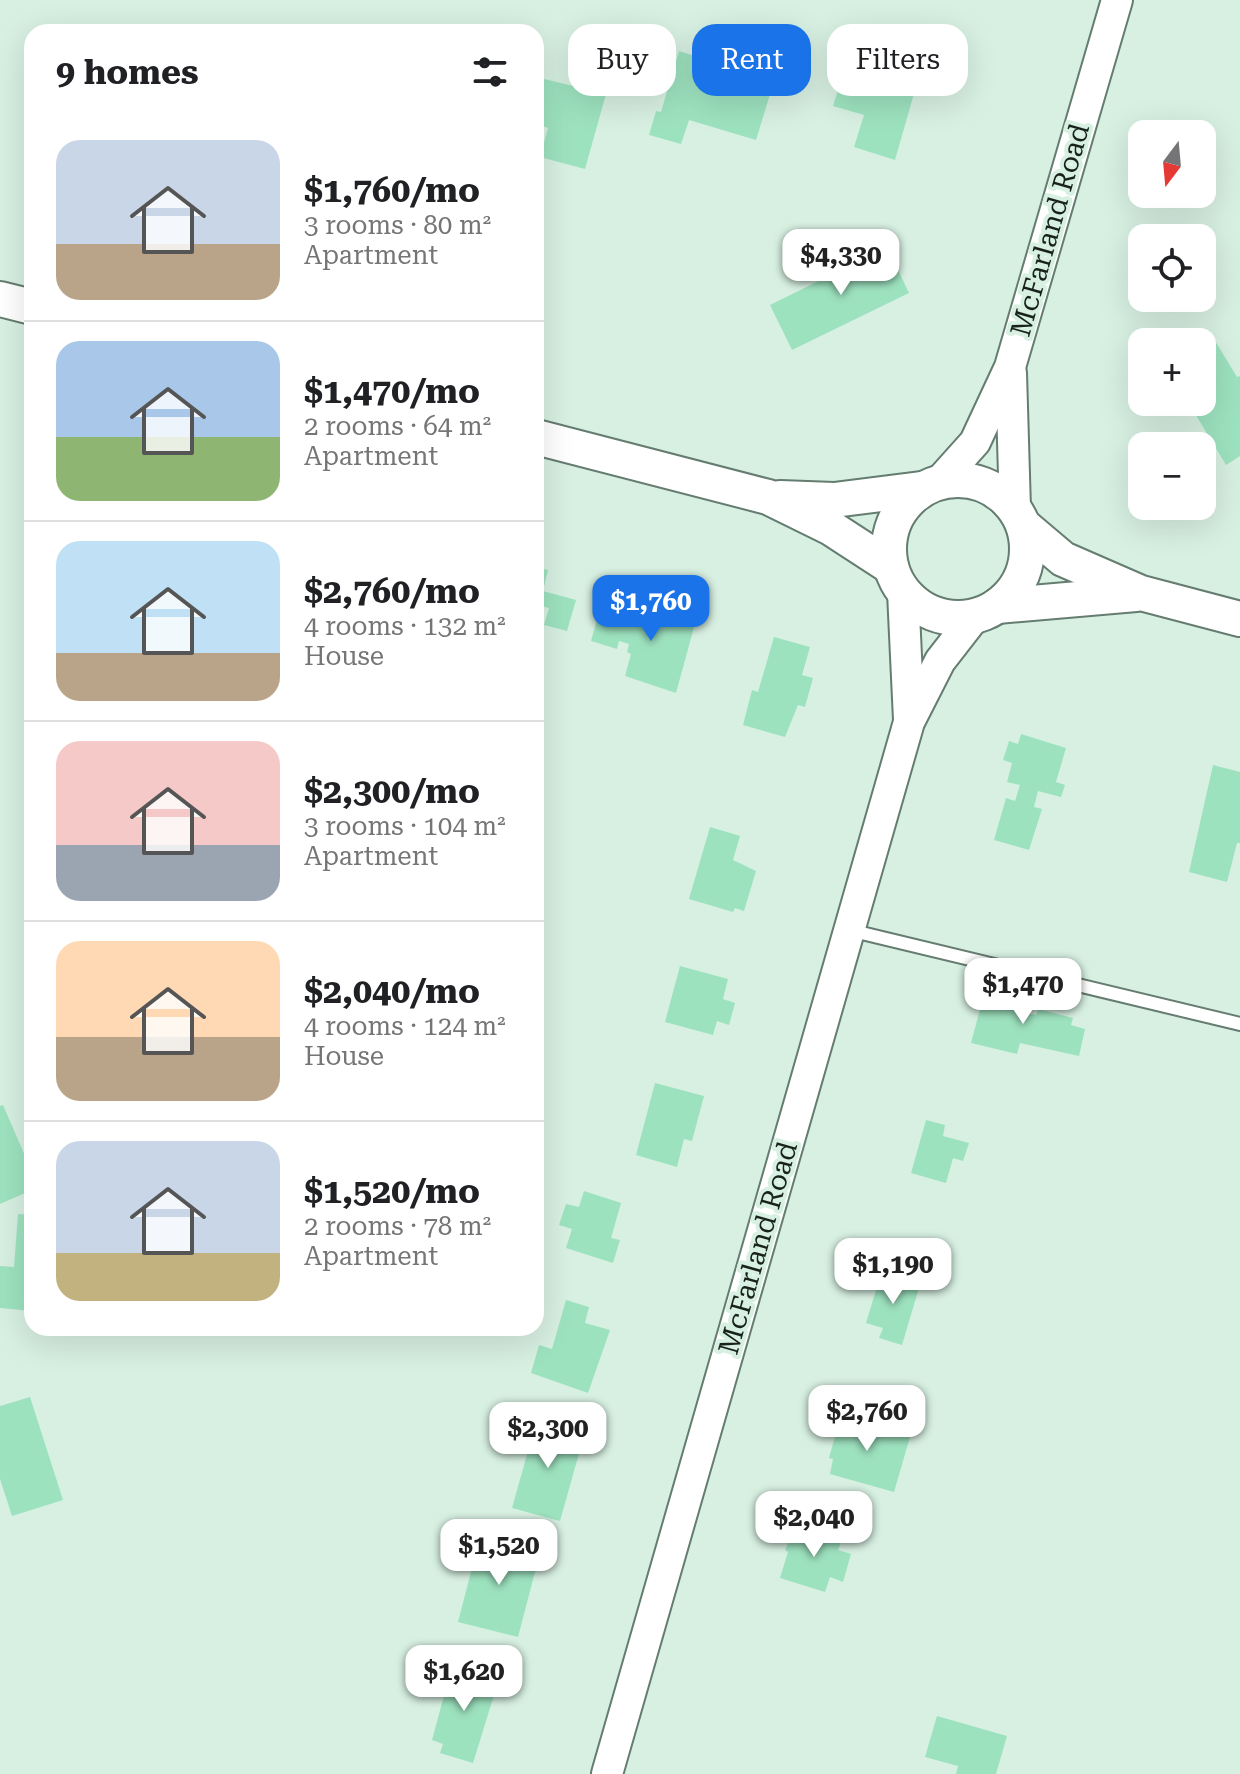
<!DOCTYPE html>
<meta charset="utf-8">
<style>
body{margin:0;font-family:"Roboto Serif",serif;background:#f2f2f2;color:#202124;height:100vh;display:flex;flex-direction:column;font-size:30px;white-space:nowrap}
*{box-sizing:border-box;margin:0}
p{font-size:26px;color:#757577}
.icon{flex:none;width:44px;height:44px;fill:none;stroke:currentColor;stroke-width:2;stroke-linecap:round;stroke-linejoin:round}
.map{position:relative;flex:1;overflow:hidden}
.sheet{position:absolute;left:24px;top:24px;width:520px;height:1312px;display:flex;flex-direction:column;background:#fff;border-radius:24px;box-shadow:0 8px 32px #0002}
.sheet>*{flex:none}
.hud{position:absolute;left:568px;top:24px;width:552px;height:72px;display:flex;gap:16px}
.needle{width:52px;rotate:196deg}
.controls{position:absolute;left:1128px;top:120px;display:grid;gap:16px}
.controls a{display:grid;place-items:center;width:88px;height:88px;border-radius:16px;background:#fff;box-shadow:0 8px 32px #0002;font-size:40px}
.price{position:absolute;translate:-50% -68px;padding:0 18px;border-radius:16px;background:#fff;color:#222;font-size:26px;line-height:52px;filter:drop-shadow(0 2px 4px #0008)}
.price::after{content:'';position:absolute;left:50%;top:48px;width:24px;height:18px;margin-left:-12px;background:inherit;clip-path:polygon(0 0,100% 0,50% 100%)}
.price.current{background:#1a73e8;color:#fff}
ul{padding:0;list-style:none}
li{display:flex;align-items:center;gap:24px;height:200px;padding:0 32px}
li+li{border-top:2px solid #e0e0e0}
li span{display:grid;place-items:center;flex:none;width:224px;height:160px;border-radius:24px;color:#555}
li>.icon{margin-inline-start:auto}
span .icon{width:96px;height:96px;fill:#fffc;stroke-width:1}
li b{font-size:34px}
h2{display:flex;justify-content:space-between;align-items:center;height:96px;padding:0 32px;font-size:34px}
.tag{padding:0 28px;border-radius:24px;background:#fff;box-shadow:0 8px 32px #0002;font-size:28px;line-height:72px}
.tag.current{background:#1a73e8;color:#fff}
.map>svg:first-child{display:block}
.building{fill:#9de2bf}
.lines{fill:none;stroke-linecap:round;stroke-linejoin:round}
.service-casing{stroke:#657c70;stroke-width:16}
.tertiary-casing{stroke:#657c70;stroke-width:34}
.secondary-casing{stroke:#657c70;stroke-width:38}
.service{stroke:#fff;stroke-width:12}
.tertiary{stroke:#fff;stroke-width:30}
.secondary{stroke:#fff;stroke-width:34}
.labels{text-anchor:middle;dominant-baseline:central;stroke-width:8;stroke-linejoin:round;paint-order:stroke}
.street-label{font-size:28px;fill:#18211c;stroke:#d7f0e2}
</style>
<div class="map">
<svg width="1240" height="1774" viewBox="0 0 1240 1774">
<rect width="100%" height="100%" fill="#d7f0e2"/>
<!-- building -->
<g class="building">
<polygon points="700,40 718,45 714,60 775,78 756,140 689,120 681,144 649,135 656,111 661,112 679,51 695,56"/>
<polygon points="878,65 919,76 895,160 854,147 864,115 833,106 843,73 873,81"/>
<polygon points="536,77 606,94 585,169 540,157 548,128 536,124"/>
<polygon points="884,241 909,293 792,350 770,305 851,265 848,259"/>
<polygon points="1214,339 1237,377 1240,376 1240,456 1226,465 1188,402 1202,402 1202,346"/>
<polygon points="536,567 548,570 543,591 576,600 567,631 544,625 549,608 536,605"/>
<polygon points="669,600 699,609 676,693 625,676 631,654 627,652 629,644 619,641 617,649 591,641 600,609 626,616 623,623 634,626 638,613 663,620"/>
<polygon points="774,637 810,647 802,675 813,678 805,707 798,705 785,737 743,725 752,690 758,692"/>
<polygon points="1021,734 1066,748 1056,782 1065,785 1061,797 1038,791 1034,807 1042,809 1029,850 994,840 1006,798 1015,801 1020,785 1007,782 1012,763 1003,760 1009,741 1018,744"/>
<polygon points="1213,765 1240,772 1240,843 1237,843 1227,882 1189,872"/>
<polygon points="710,827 740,836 733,860 756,871 744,911 735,908 733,912 689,899"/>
<polygon points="680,966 728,979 723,999 735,1003 729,1025 717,1021 713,1035 665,1022"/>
<polygon points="986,987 1031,999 1028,1013 1036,1015 1038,1009 1073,1018 1071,1025 1085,1029 1079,1056 1020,1043 1017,1054 971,1043"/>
<polygon points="655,1083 704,1096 692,1141 684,1139 677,1167 636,1155"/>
<polygon points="3,1105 29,1165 32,1163 32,1190 0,1204 0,1106"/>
<polygon points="926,1120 945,1125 943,1136 969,1143 963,1161 953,1158 946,1183 911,1173"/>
<polygon points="584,1191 621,1203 611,1238 620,1240 613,1263 566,1248 572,1229 559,1225 566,1204 579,1207"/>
<polygon points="18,1214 32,1215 32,1311 0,1308 0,1266 14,1267"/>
<polygon points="882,1270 921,1281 902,1345 879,1338 883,1328 866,1323"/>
<polygon points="566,1300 589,1307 585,1323 610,1330 588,1393 531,1373 539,1345 552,1349"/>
<polygon points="30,1397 63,1500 12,1516 0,1479 0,1406"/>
<polygon points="842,1411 874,1420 873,1426 910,1437 894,1492 830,1474 833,1459 829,1458"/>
<polygon points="537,1419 585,1432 560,1521 512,1508"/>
<polygon points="797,1523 818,1529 816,1534 841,1542 838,1550 851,1554 843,1582 830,1577 825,1592 780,1578 788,1552 785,1550"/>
<polygon points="480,1537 540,1553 518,1637 458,1622"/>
<polygon points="452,1666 499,1679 473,1763 440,1753 443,1744 432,1740"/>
<polygon points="937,1716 1007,1736 996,1774 956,1774 958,1766 925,1757"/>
</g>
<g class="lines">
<defs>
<polyline id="service" points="849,930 1240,1024"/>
<g id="tertiary">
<polyline points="1011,373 1015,509"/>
<polyline points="940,481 975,442 1010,367 1117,0"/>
<polyline points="903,592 909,720"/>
<polyline points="607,1774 909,722 940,661 975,616"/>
</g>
<g id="secondary">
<polyline points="0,299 32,307"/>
<polyline points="536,437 768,497 831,528 891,567"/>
<circle cx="958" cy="549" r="69"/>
<polyline points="780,498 834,500 921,489"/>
<polyline points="1024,526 1063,559 1141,593 1240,619"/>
<polyline points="997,606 1136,594"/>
</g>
</defs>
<!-- service casing -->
<use href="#service" class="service-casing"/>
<!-- tertiary casing -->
<use href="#tertiary" class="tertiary-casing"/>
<!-- secondary casing -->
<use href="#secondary" class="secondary-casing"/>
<!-- service -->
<use href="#service" class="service"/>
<!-- tertiary -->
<use href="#tertiary" class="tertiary"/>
<!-- secondary -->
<use href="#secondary" class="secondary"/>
</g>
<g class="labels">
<!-- street labels -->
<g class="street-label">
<text transform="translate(1050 230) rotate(-74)">McFarland Road</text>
<text transform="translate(758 1248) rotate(-74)">McFarland Road</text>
</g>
</g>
</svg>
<div class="controls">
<a><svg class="needle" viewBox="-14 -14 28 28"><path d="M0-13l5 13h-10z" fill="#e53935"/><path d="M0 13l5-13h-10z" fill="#757577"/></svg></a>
<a><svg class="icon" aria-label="locate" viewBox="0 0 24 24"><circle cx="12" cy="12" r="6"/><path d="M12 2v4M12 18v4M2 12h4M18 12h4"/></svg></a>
<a>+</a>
<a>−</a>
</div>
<b class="price" style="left:841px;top:297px">$4,330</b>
<b class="price current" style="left:651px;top:643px">$1,760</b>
<b class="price" style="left:1023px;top:1026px">$1,470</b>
<b class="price" style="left:893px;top:1306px">$1,190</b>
<b class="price" style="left:867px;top:1453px">$2,760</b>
<b class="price" style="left:548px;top:1470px">$2,300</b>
<b class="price" style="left:814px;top:1559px">$2,040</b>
<b class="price" style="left:499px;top:1587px">$1,520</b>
<b class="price" style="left:464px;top:1713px">$1,620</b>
<div class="hud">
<a class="tag">Buy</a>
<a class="tag current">Rent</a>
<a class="tag">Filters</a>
</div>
<section class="sheet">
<h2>9 homes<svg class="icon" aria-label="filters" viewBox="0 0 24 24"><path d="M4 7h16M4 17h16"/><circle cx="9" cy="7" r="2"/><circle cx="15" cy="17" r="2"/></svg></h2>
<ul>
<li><span style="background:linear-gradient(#c9d6e8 65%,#b9a48a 0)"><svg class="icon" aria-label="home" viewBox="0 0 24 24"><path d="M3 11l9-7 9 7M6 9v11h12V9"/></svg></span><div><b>$1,760/mo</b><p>3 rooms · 80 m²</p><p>Apartment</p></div></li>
<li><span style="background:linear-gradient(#a9c7e8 60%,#8fb573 0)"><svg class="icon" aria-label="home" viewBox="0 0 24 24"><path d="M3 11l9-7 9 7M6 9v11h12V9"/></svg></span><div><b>$1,470/mo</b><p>2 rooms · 64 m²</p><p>Apartment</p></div></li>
<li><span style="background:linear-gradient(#bfe0f5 70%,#b9a48a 0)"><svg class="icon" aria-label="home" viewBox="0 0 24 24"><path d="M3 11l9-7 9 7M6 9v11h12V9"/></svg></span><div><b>$2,760/mo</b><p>4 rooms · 132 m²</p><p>House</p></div></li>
<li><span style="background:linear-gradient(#f6c9c9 65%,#9aa5b1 0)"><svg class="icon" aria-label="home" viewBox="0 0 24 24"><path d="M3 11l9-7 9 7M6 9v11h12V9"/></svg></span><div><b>$2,300/mo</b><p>3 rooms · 104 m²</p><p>Apartment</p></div></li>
<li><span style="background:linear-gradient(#ffd9b3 60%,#b9a48a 0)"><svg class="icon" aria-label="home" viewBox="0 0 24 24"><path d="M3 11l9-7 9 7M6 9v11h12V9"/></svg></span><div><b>$2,040/mo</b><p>4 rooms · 124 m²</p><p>House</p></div></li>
<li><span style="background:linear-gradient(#c9d6e8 70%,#c2b280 0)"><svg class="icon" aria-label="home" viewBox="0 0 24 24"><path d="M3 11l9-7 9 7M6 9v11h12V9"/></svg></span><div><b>$1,520/mo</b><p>2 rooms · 78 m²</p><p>Apartment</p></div></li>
</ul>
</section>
</div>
